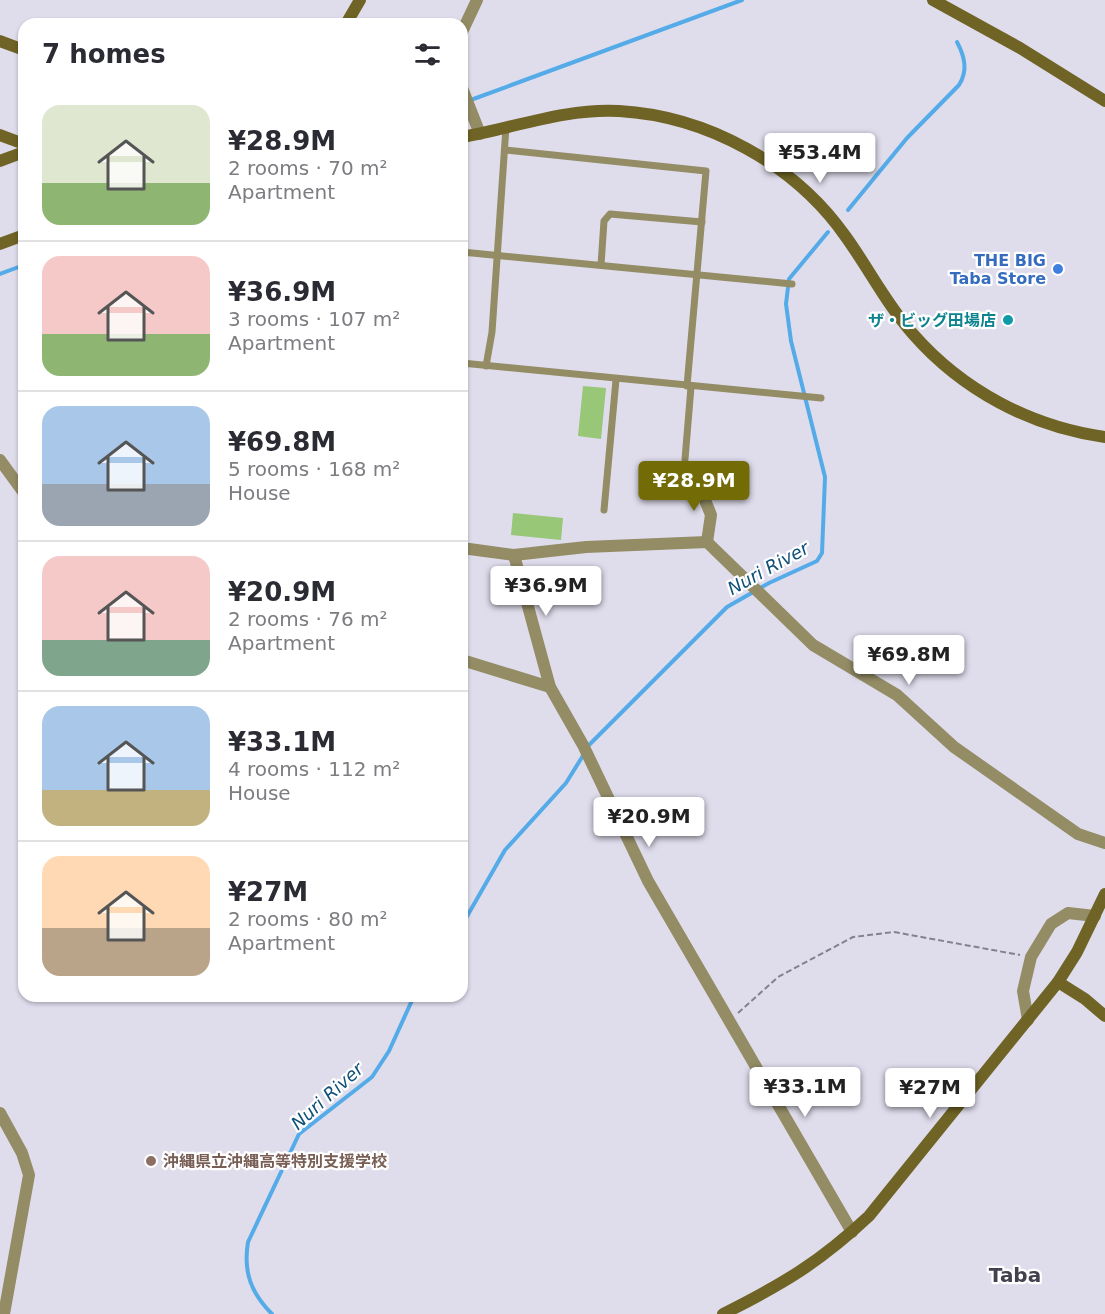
<!DOCTYPE html>
<meta charset="utf-8">
<style>
body{margin:0;font-family:"DejaVu Sans","Noto Sans JP",sans-serif;background:#f7f7f7;color:#2b2b33;height:100vh;display:flex;flex-direction:column;font-size:22px;white-space:nowrap}
*{box-sizing:border-box;margin:0}
p{font-size:20px;color:#7c7c81}
.icon{flex:none;width:33px;height:33px;fill:none;stroke:currentColor;stroke-width:2;stroke-linecap:round;stroke-linejoin:round}
.map{position:relative;flex:1;overflow:hidden}
.side{position:absolute;left:18px;top:18px;width:450px;height:984px;display:flex;flex-direction:column;background:#fff;border-radius:18px;box-shadow:0 2px 4px #0004}
.side>*{flex:none}
.price{position:absolute;translate:-50% -51px;padding:0 14px;border-radius:6px;background:#fff;color:#222;font-size:20px;line-height:39px;filter:drop-shadow(0 2px 3px #0008)}
.price::after{content:'';position:absolute;left:50%;top:36px;width:18px;height:14px;margin-left:-9px;background:inherit;clip-path:polygon(0 0,100% 0,50% 100%)}
.price.active{background:#736b05;color:#fff}
ul{padding:0;list-style:none}
li{display:flex;align-items:center;gap:18px;height:150px;padding:0 24px}
li+li{border-top:2px solid #e1e1e2}
li span{display:grid;place-items:center;flex:none;width:168px;height:120px;border-radius:18px;color:#555}
li>.icon{margin-inline-start:auto}
span .icon{width:72px;height:72px;fill:#fffc;stroke-width:1}
li b{font-size:26px}
h2{display:flex;justify-content:space-between;align-items:center;height:72px;padding:0 24px;font-size:26px}
.map>svg:first-child{display:block}
.green{fill:#97c777}
.lines{fill:none;stroke-linecap:round;stroke-linejoin:round}
.stream{stroke:#54abe8;stroke-width:4}
.path{stroke:#83828c;stroke-width:2;stroke-dasharray:6 3;stroke-linecap:butt}
.lane{stroke:#938c65;stroke-width:7}
.street{stroke:#938c65;stroke-width:12}
.secondary{stroke:#6f6425;stroke-width:12}
.shop-dot{fill:#3f7fe0;stroke:#fff;stroke-width:2}
.culture-dot{fill:#0f9aa8;stroke:#fff;stroke-width:2}
.education-dot{fill:#8d6e63;stroke:#fff;stroke-width:2}
.labels{text-anchor:middle;dominant-baseline:central;stroke-width:4.5;stroke-linejoin:round;paint-order:stroke}
.shop-label{font-size:16px;font-weight:bold;fill:#366cbe;stroke:#fff;text-anchor:end}
.culture-label{font-size:16px;font-weight:bold;fill:#0d838f;stroke:#fff;text-anchor:end}
.education-label{font-size:16px;font-weight:bold;fill:#785e54;stroke:#fff;text-anchor:start}
.water-label{font-size:18px;font-style:italic;fill:#0f5179;stroke:#fff}
.quarter-label{font-size:20px;font-weight:bold;fill:#43414e;stroke:#fff}
</style>
<div class="map">
<svg width="1105" height="1314" viewBox="0 0 1105 1314">
<rect width="100%" height="100%" fill="#dfddec"/>
<!-- green -->
<g class="green">
<polygon points="583,386 606,388 601,439 578,436"/>
<polygon points="513,513 563,518 561,540 511,535"/>
</g>
<g class="lines">
<!-- stream -->
<g class="stream">
<polyline points="468,101 742,0"/>
<path d="M848,210L907,138L959,85C968,71 965,57 957,42"/>
<polyline points="0,274 24,265"/>
<polyline points="589,745 727,607 769,583 817,561 822,553 825,477 791,341 786,304 789,279 828,232"/>
<polyline points="462,925 505,850 566,783 584,754"/>
<path d="M272,1314C251,1293 243,1272 248,1242L299,1134L372,1077L389,1051L414,996"/>
</g>
<!-- path -->
<polyline class="path" points="738,1013 778,977 853,937 894,932 1020,955"/>
<!-- lane -->
<g class="lane">
<polyline points="505,150 706,171 687,386"/>
<polyline points="462,252 792,284"/>
<polyline points="601,265 604,221 610,214 702,222"/>
<polyline points="462,363 821,398"/>
<polyline points="486,366 492,332 506,127"/>
<polyline points="685,459 691,387"/>
<polyline points="604,510 616,380"/>
</g>
<!-- street -->
<g class="street">
<polyline points="462,32 477,0"/>
<polyline points="462,88 480,134"/>
<polyline points="0,460 24,493"/>
<polyline points="697,480 711,515 707,542"/>
<polyline points="462,548 514,555 586,547 707,542 813,645 897,695 954,747 1078,834 1105,843"/>
<polyline points="514,555 550,687 583,745 648,881 852,1232"/>
<polyline points="462,660 550,687"/>
<polyline points="1028,1020 1023,991 1031,957 1051,924 1068,913 1095,916"/>
<polyline points="0,1113 22,1153 29,1175 4,1314"/>
</g>
<!-- secondary -->
<g class="secondary">
<polyline points="933,0 1020,48 1105,101"/>
<polyline points="346,24 360,0"/>
<polyline points="0,41 24,50"/>
<polyline points="0,135 24,144"/>
<path d="M462,137C514,128 565,108 619,111C707,116 795,164 846,237C869,269 887,305 913,334C962,390 1031,427 1105,437"/>
<polyline points="0,161 24,152"/>
<polyline points="0,244 24,235"/>
<polyline points="1058,982 1085,999 1105,1016"/>
<path d="M723,1314C783,1284 820,1262 869,1216L1058,982L1077,952L1105,894"/>
</g>
</g>
<!-- markers -->
<circle class="shop-dot" cx="1058" cy="269" r="6"/>
<circle class="culture-dot" cx="1008" cy="320" r="6"/>
<circle class="education-dot" cx="151" cy="1161" r="6"/>
<g class="labels">
<!-- shop labels -->
<g class="shop-label">
<text x="1046" y="260">THE BIG<tspan x="1046" dy="18">Taba Store</tspan></text>
</g>
<!-- culture labels -->
<g class="culture-label">
<text x="996" y="320">ザ・ビッグ田場店</text>
</g>
<!-- education labels -->
<g class="education-label">
<text x="163" y="1161">沖縄県立沖縄高等特別支援学校</text>
</g>
<!-- water labels -->
<g class="water-label">
<text transform="translate(768 568) rotate(-29)">Nuri River</text>
<text transform="translate(327 1096) rotate(-42)">Nuri River</text>
</g>
<!-- quarter labels -->
<g class="quarter-label">
<text x="1015" y="1275">Taba</text>
</g>
</g>
</svg>
<b class="price" style="left:820px;top:184px">¥53.4M</b>
<b class="price active" style="left:694px;top:512px">¥28.9M</b>
<b class="price" style="left:546px;top:617px">¥36.9M</b>
<b class="price" style="left:909px;top:686px">¥69.8M</b>
<b class="price" style="left:649px;top:848px">¥20.9M</b>
<b class="price" style="left:805px;top:1118px">¥33.1M</b>
<b class="price" style="left:930px;top:1119px">¥27M</b>
<section class="side">
<h2>7 homes<svg class="icon" aria-label="filters" viewBox="0 0 24 24"><path d="M4 7h16M4 17h16"/><circle cx="9" cy="7" r="2"/><circle cx="15" cy="17" r="2"/></svg></h2>
<ul>
<li><span style="background:linear-gradient(#dfe7d0 65%,#8fb573 0)"><svg class="icon" aria-label="home" viewBox="0 0 24 24"><path d="M3 11l9-7 9 7M6 9v11h12V9"/></svg></span><div><b>¥28.9M</b><p>2 rooms · 70 m²</p><p>Apartment</p></div></li>
<li><span style="background:linear-gradient(#f6c9c9 65%,#8fb573 0)"><svg class="icon" aria-label="home" viewBox="0 0 24 24"><path d="M3 11l9-7 9 7M6 9v11h12V9"/></svg></span><div><b>¥36.9M</b><p>3 rooms · 107 m²</p><p>Apartment</p></div></li>
<li><span style="background:linear-gradient(#a9c7e8 65%,#9aa5b1 0)"><svg class="icon" aria-label="home" viewBox="0 0 24 24"><path d="M3 11l9-7 9 7M6 9v11h12V9"/></svg></span><div><b>¥69.8M</b><p>5 rooms · 168 m²</p><p>House</p></div></li>
<li><span style="background:linear-gradient(#f6c9c9 70%,#7fa58c 0)"><svg class="icon" aria-label="home" viewBox="0 0 24 24"><path d="M3 11l9-7 9 7M6 9v11h12V9"/></svg></span><div><b>¥20.9M</b><p>2 rooms · 76 m²</p><p>Apartment</p></div></li>
<li><span style="background:linear-gradient(#a9c7e8 70%,#c2b280 0)"><svg class="icon" aria-label="home" viewBox="0 0 24 24"><path d="M3 11l9-7 9 7M6 9v11h12V9"/></svg></span><div><b>¥33.1M</b><p>4 rooms · 112 m²</p><p>House</p></div></li>
<li><span style="background:linear-gradient(#ffd9b3 60%,#b9a48a 0)"><svg class="icon" aria-label="home" viewBox="0 0 24 24"><path d="M3 11l9-7 9 7M6 9v11h12V9"/></svg></span><div><b>¥27M</b><p>2 rooms · 80 m²</p><p>Apartment</p></div></li>
</ul>
</section>
</div>
